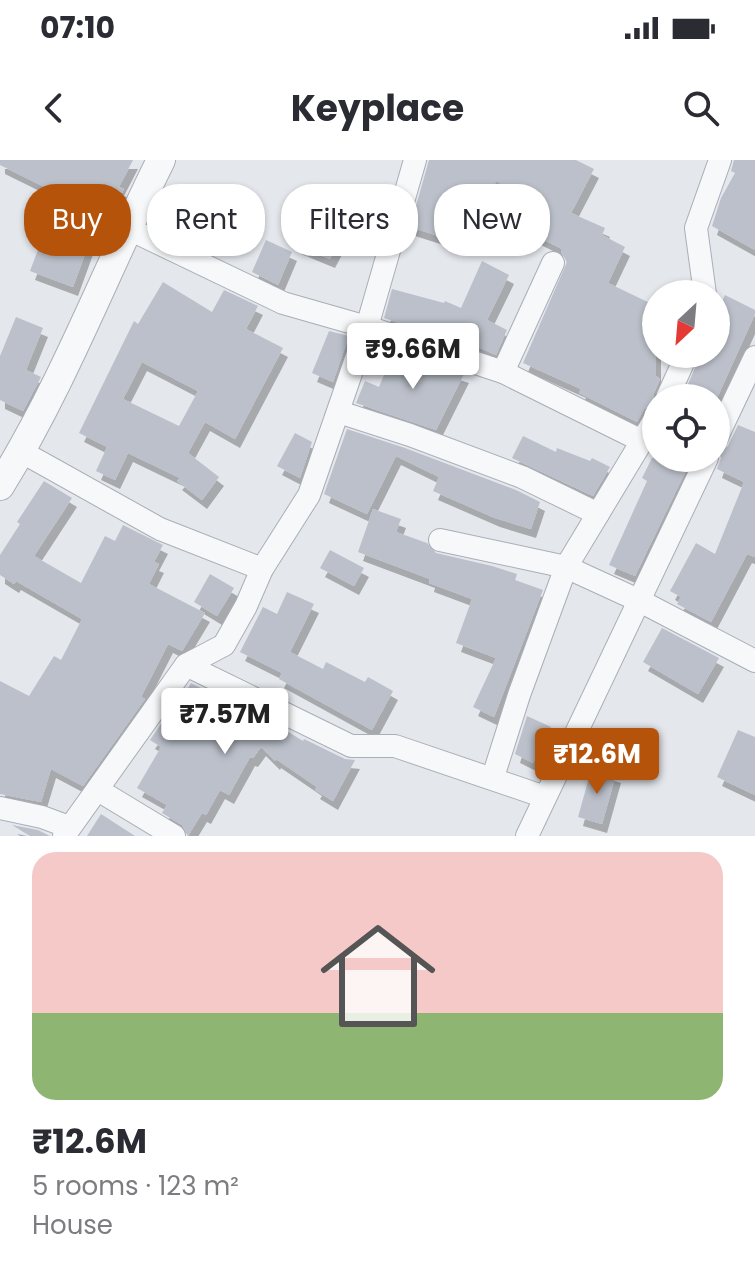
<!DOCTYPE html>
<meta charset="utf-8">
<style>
body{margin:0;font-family:Poppins,sans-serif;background:#f7f7f7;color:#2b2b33;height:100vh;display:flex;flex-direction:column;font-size:30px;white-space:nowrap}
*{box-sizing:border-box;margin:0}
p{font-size:26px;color:#7c7c81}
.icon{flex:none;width:44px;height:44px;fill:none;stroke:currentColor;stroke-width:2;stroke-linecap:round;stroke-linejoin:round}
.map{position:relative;height:676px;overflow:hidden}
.sheet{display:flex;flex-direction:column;background:#fff;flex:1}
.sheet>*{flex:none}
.hud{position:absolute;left:24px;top:24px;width:708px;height:72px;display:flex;gap:16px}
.needle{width:52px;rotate:206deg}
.buttons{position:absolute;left:642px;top:120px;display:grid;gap:16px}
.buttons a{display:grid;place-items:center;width:88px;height:88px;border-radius:50%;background:#fff;box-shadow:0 2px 6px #0004;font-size:40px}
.price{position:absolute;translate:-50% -68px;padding:0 18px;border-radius:8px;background:#fff;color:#222;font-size:26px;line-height:52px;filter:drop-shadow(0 2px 4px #0008)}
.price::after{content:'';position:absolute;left:50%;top:48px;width:24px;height:18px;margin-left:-12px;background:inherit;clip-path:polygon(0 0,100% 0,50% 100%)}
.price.selected{background:#b45309;color:#fff}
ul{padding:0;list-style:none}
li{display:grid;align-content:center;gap:16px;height:424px;padding:0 32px}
li span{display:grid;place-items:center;height:248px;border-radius:24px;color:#555}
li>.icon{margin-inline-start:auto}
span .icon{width:144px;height:144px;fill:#fffc;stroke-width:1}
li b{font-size:34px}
.tag{padding:0 28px;border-radius:32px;background:#fff;box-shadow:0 2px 6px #0004;font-size:28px;line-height:72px}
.tag.selected{background:#b45309;color:#fff}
.status{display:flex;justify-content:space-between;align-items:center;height:56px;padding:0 40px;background:#fff;direction:ltr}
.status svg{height:22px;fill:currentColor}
header{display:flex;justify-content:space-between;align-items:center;height:104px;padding:0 32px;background:#fff;font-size:36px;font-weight:700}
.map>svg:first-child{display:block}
.building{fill:#bbc0ca;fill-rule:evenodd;filter:url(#shadow)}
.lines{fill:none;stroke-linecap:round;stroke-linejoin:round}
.minor-casing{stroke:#a9aeb7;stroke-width:24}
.tertiary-casing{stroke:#a9aeb7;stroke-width:30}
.minor{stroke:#f7f8fa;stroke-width:22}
.tertiary{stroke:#f7f8fa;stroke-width:28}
</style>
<div class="status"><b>07:10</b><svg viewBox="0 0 49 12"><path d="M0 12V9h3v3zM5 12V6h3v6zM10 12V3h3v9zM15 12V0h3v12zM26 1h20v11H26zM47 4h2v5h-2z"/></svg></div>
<header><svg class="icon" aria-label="back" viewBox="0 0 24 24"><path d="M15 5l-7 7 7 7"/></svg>Keyplace<svg class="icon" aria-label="search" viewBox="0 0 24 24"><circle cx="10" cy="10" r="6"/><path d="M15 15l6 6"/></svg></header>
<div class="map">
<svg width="755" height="676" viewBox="0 0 755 676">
<defs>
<filter id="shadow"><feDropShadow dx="5" dy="9" stdDeviation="0" flood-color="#0004"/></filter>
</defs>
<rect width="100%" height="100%" fill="#e4e7ec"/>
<!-- building -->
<g class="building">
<polygon points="0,0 133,0 119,27 124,29 107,66 97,61 73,127 30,111 59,34 0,5"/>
<polygon points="429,0 576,0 594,9 571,53 605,68 602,75 625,87 608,123 656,146 656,216 660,219 654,233 654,243 644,249 637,262 579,233 581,229 523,203 567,102 561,92 562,89 522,69 536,42 496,21 482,54 460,45 458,46 448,79 410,67"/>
<polygon points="734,0 755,0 755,90 712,66 721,38 735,13 731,11"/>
<polygon points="194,28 220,47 192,82 167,63"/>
<polygon points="316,35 355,52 330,99 296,85"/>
<polygon points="266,80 292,92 278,125 252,112"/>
<polygon points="482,101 509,115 487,160 507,170 496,195 478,187 477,189 384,158 392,129 444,143 445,141 461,148"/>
<path d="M163,122L212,152L224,130L258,146L246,169L283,188L235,279L205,262L188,293L219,317L202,340L177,321L180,318L128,293L115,320L96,311L107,287L79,273L134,161L138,164ZM142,202L198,231L179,266L123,239Z"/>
<polygon points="725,135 755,150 755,154 717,238 682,238 701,194 716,194 716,154"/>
<polygon points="16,157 43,168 26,210 41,217 23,251 0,240 0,196"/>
<polygon points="329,171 349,176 333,222 312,213"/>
<polygon points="394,191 464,214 436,270 356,243 365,221 379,227"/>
<polygon points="738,265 755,272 755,397 747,394 711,462 677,444 681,437 670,431 696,383 715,394 744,322 717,309 721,298 719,292 728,286"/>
<polygon points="347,269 405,288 516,330 540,342 531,369 495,358 433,331 439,317 396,296 367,354 324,334"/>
<polygon points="295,273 312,282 300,318 277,306"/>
<polygon points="523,276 556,292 557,288 590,301 592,298 610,307 593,336 512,298"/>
<polygon points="652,298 692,298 635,416 609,405 647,321 642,318"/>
<polygon points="44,321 72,338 34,396 81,423 105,376 115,381 123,365 163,385 154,402 159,404 149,424 205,453 182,491 168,484 141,537 145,539 83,626 51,609 41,642 0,634 0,521 29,536 54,496 61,500 82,459 16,421 14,424 0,415 0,395 20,364 17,362"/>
<polygon points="373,349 401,359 396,372 427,383 436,393 492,406 517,414 515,420 543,430 494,557 473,547 496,498 456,483 472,439 429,423 430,419 358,392"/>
<polygon points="330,390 364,408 354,426 320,408"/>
<polygon points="210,414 234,428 217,456 194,442"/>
<polygon points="287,432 314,444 290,492 323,509 326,502 365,522 368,517 393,531 372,570 279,519 282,513 240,492 263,447 277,454"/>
<polygon points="662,468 719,498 698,534 643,502"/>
<polygon points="191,523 245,550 277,573 282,568 303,581 304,579 345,599 355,600 333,641 315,630 317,627 276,599 275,601 261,587 253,598 250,597 229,635 220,630 206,655 202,653 188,676 182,665 162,653 167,645 137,628 161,587 150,580 169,552 173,554"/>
<polygon points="527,556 551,567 533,603 515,594"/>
<polygon points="738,570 755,577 755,635 717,617"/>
<polygon points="592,607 616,614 602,664 578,657"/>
<polygon points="101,654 135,676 87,676"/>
<polygon points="12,665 38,670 50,676 30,676"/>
</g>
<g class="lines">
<defs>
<g id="minor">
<polyline points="127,68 283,143 367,167 503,212 642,281 566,407 519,535 493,617"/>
<polyline points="705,134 696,68 720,0"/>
<polyline points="503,212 553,103"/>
<polyline points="667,238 687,194"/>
<polyline points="339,252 410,275 522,317 598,354"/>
<polyline points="716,279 755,197"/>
<polyline points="642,281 656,257"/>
<polyline points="22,292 160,369 262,409"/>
<polyline points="440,380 566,407 640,441 755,501"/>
<polyline points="186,505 351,586 395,586 545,637"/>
<polyline points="98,630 174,676"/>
<polyline points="0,648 42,657 69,667"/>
<polyline points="64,676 186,505 224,485 246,446 262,409 309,335 367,167 415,0"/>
<polyline points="527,676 707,298"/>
</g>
<path id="tertiary" d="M0,326C64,223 107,108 161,0"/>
</defs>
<!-- minor casing -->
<use href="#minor" class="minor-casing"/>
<!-- tertiary casing -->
<use href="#tertiary" class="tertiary-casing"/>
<!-- minor -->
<use href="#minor" class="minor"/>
<!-- tertiary -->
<use href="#tertiary" class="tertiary"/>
</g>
</svg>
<div class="buttons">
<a><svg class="needle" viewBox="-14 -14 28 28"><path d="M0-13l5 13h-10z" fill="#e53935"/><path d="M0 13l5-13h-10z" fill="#7c7c81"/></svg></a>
<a><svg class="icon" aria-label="locate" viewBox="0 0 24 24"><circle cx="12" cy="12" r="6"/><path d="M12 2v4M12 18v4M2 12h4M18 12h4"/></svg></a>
</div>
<b class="price" style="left:413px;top:231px">₹9.66M</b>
<b class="price" style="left:225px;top:596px">₹7.57M</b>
<b class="price selected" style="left:597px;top:636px">₹12.6M</b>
<div class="hud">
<a class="tag selected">Buy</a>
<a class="tag">Rent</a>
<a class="tag">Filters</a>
<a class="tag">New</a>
</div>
</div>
<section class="sheet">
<ul>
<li><span style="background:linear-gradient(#f6c9c9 65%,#8fb573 0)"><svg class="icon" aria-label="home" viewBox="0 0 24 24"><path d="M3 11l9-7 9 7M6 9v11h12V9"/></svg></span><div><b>₹12.6M</b><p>5 rooms · 123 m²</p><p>House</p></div></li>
</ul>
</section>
